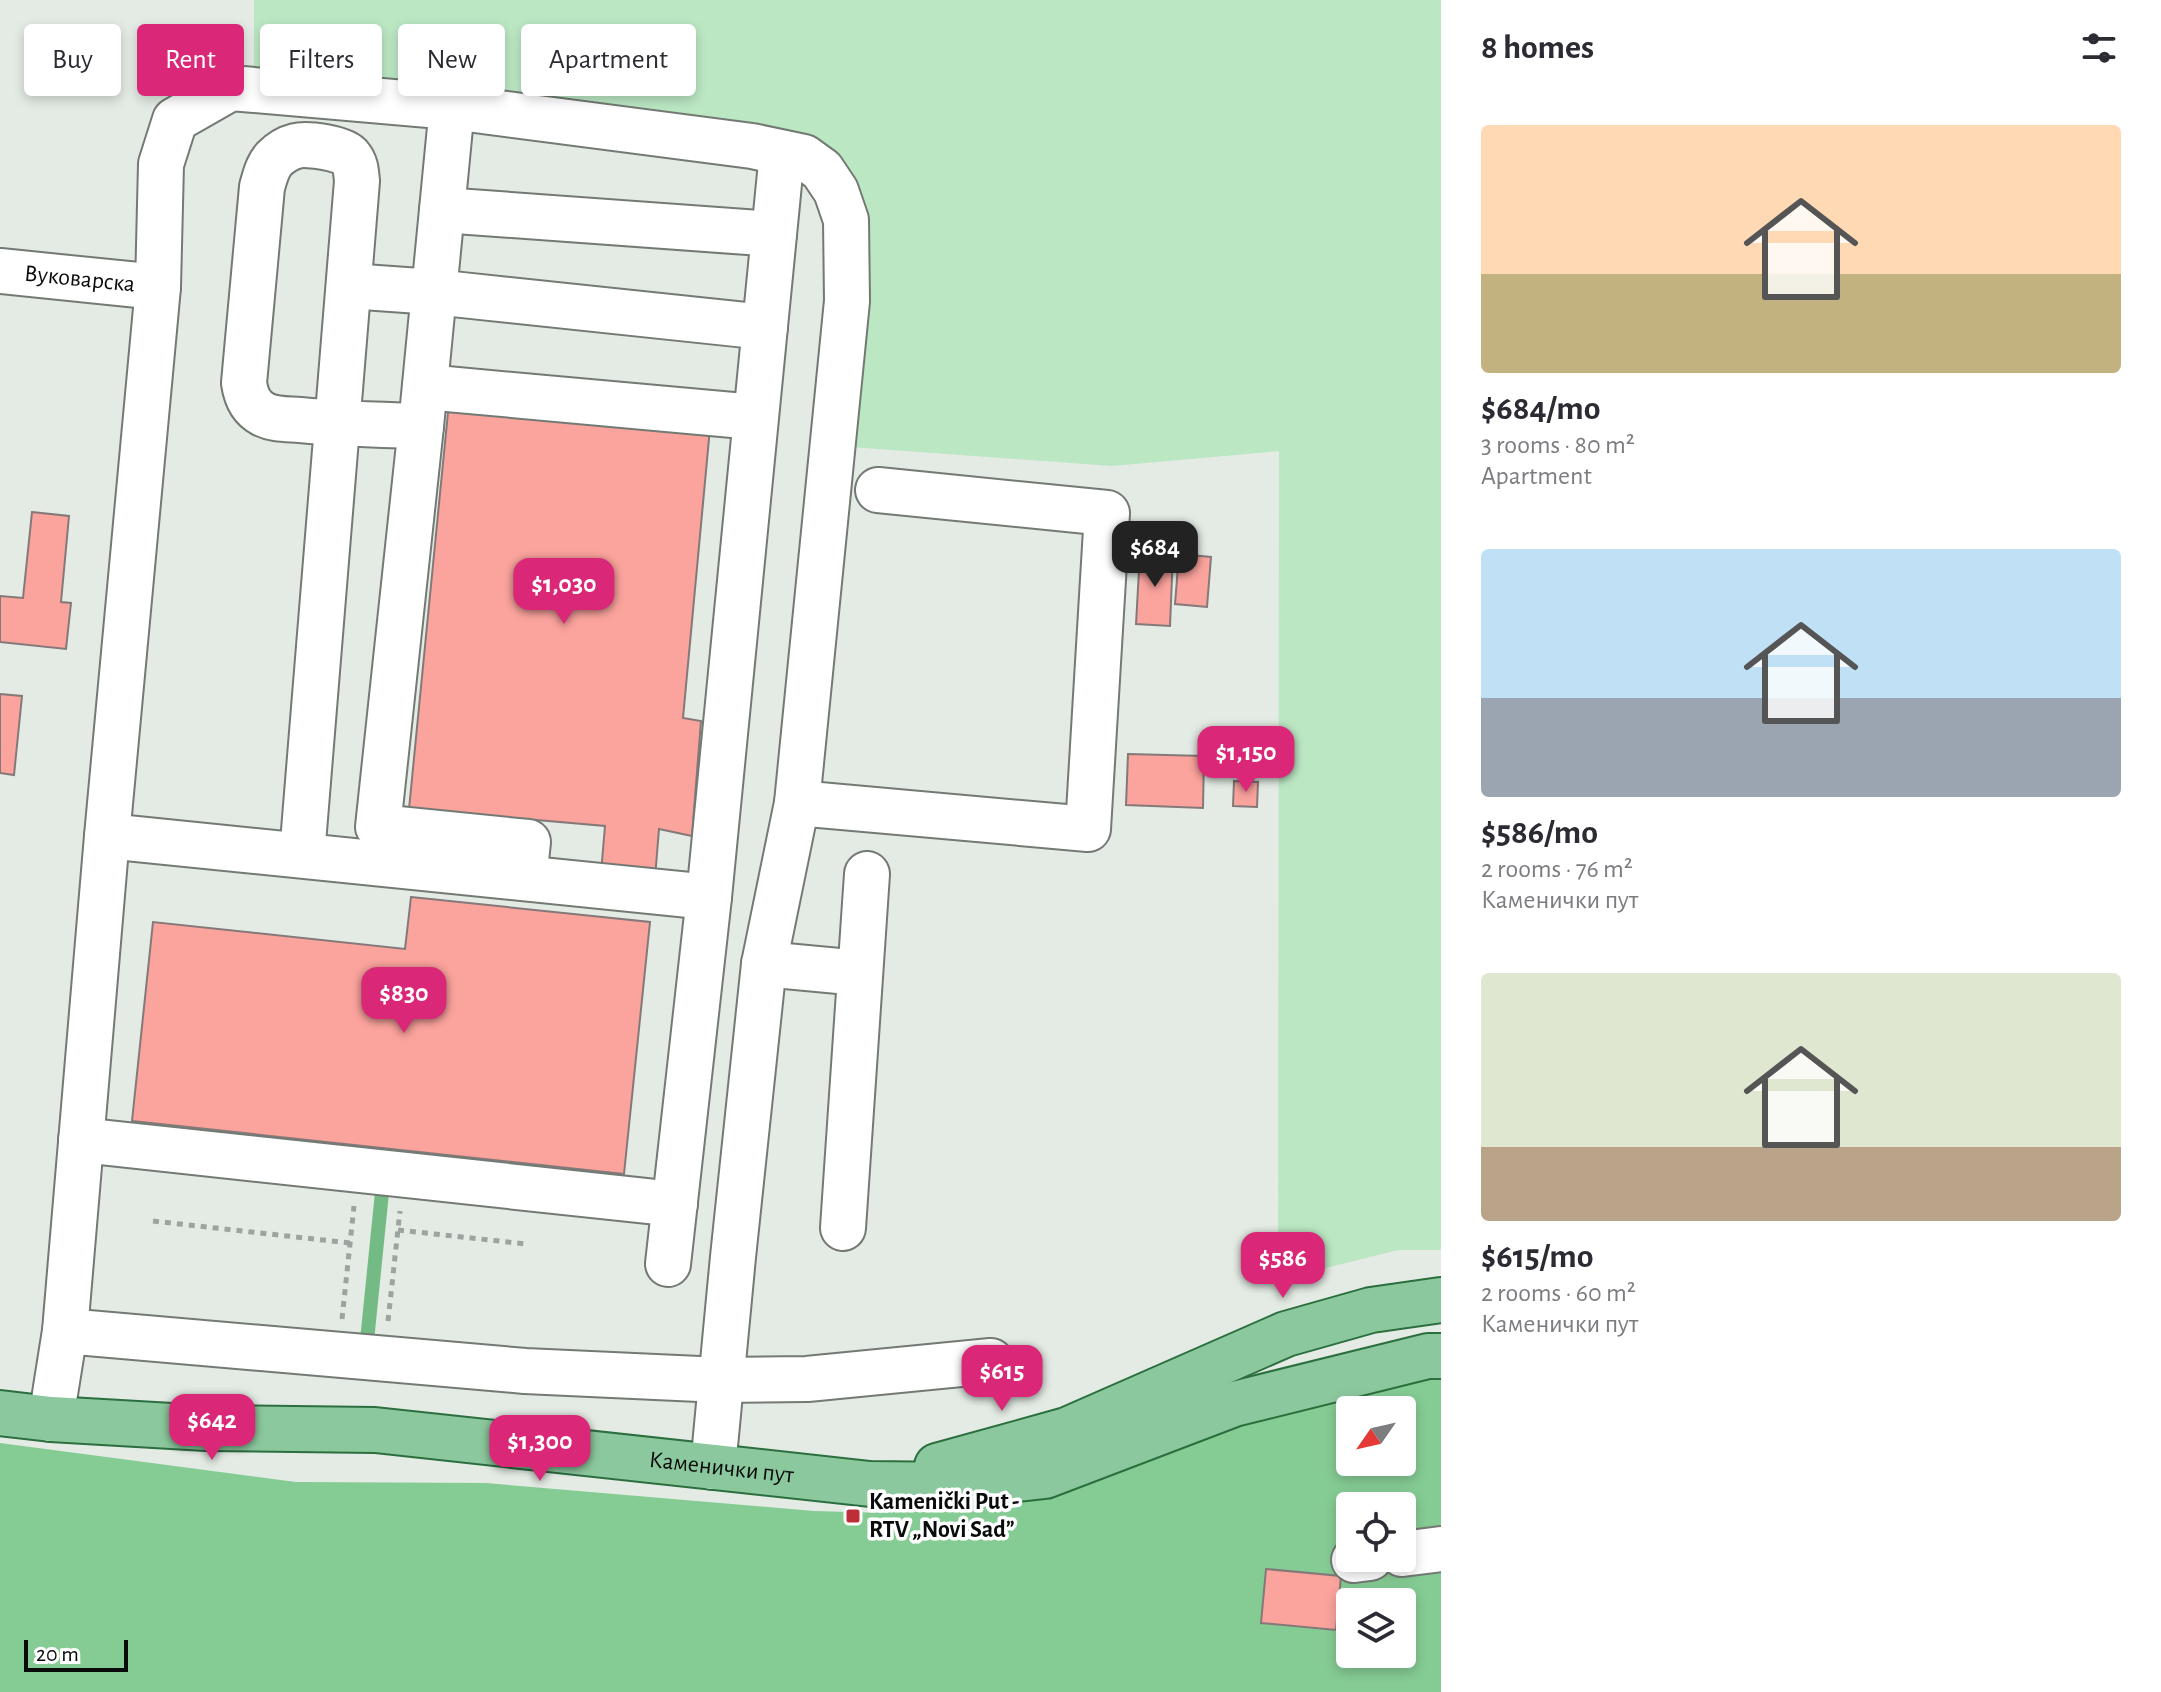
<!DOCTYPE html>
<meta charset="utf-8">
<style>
body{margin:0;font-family:"Alegreya Sans",sans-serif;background:#f7f7f7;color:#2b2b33;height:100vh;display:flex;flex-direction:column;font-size:30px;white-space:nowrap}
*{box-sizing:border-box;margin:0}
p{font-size:26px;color:#7c7c81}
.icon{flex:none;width:44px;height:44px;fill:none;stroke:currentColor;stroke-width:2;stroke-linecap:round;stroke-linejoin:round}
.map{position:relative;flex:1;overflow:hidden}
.panel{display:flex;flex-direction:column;background:#fff;width:720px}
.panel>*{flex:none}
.guide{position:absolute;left:24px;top:24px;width:760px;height:72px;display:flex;gap:16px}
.needle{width:52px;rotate:236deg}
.controls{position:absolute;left:1336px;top:1396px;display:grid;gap:16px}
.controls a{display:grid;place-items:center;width:80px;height:80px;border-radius:8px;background:#fff;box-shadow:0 4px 12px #0003;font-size:40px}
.scale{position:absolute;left:24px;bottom:20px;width:104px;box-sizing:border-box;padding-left:8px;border:4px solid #090c0a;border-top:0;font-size:22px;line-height:28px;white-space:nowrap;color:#090c0a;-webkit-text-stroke:6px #fff;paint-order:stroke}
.price{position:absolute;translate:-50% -68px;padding:0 18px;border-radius:16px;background:#db2777;color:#fff;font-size:26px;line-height:52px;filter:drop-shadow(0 2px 4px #0008)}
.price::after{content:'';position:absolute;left:50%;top:48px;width:24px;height:18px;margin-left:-12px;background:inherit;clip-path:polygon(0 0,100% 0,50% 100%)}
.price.current{background:#222;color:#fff}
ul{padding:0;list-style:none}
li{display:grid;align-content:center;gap:16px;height:424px;padding:0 40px}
li span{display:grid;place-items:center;height:248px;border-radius:8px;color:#555}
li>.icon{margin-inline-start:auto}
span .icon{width:144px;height:144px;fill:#fffc;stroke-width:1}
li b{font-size:34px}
h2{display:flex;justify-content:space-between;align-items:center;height:96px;padding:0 40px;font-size:34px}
.pill{padding:0 28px;border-radius:8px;background:#fff;box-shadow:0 4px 12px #0003;font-size:28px;line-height:72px}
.pill.current{background:#db2777;color:#fff}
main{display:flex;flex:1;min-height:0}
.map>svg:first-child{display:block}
.green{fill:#bbe7c3}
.forest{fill:#85cb94;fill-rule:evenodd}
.water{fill:#74ba84}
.building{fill:#fba39d;stroke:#847978;stroke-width:2}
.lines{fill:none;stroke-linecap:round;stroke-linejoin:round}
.minor-casing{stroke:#727a73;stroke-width:48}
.major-casing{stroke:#2c6f3f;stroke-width:48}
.path{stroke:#9da39e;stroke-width:5;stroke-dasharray:6 6;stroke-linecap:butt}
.minor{stroke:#fff;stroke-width:44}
.major{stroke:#8cc89d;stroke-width:44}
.poi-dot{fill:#be2e36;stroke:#fff;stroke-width:3}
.labels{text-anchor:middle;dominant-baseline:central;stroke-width:7;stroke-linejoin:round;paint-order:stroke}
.street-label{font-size:24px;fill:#090c0a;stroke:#fff}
.poi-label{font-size:24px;font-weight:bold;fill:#090c0a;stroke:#fff;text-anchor:start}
</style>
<main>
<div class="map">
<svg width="1441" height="1692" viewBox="0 0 1441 1692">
<rect width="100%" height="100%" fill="#e3ebe4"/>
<!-- green -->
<polygon class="green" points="254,0 1441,0 1441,1250 1398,1250 1278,1280 1279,451 1112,466 851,447 858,190 809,139 254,78"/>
<!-- forest -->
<path class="forest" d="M1441,1360V1692H0V1443L296,1482L486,1483L814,1511L885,1513L980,1503L1095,1469ZM1350,1410H1402V1462H1350ZM1350,1506H1402V1558H1350ZM1350,1602H1402V1654H1350Z"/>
<!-- water -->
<polygon class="water" points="376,1182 390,1183 374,1341 360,1340"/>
<!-- building -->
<g class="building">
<polygon points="449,402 710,428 683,718 701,721 692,836 659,829 655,878 601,873 605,826 409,809"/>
<polygon points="32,512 69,516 61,602 71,603 66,649 0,642 0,596 23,598"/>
<polygon points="1140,552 1173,553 1170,626 1136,624"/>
<polygon points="1179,554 1211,557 1207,607 1175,604"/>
<polygon points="0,694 22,696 14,775 0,773"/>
<polygon points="1128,754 1204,756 1203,808 1126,805"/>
<polygon points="1234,781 1258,782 1257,807 1233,806"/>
<polygon points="411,897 650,922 624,1174 132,1121 153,922 405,949"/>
<polygon points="1266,1569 1341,1576 1336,1630 1261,1623"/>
</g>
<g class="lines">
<defs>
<g id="minor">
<polyline points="452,107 421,426 378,827 528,842 524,878"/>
<polyline points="442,210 774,234"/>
<path id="s1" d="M0,271L158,287"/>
<polyline points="349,286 434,292 765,327"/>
<polyline points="425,387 755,417"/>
<polyline points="797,803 1088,829 1107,513 878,490"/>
<polyline points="107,836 709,897"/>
<path d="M302,855L357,181C356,172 356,164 350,157C343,148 307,143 296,146C288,148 280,153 274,159C267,167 265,177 262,187L244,383C246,396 250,407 263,414C274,420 288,419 300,420C341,424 381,425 421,426"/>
<polyline points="764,964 860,973"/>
<polyline points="81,1140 675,1204"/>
<polyline points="843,1228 867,874"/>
<polyline points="668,1264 709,897 782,153"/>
<polyline points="65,1331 525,1371 721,1380 807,1379 991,1361"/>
<polyline points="51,1419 65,1331 107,836 158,287 161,164 175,120 231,88 452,107 752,146 804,157 822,170 836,191 846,220 847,301 797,803 764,964 733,1257 713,1467"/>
<polyline points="1402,1554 1441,1549"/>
<polyline points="1354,1560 1370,1558"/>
</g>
<g id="major">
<path id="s2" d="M0,1413L51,1419L206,1428L375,1430L870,1484L962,1485L1045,1476L1234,1404L1428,1356H1441"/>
<polyline points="937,1466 1067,1430 1286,1334 1371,1310 1441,1300"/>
</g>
</defs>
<!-- minor casing -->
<use href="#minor" class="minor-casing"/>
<!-- major casing -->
<use href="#major" class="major-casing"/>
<!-- path -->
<g class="path">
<polyline points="153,1221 350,1243"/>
<polyline points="398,1230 526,1244"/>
<polyline points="342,1319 354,1206"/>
<polyline points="388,1321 400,1211"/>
</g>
<!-- minor -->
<use href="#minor" class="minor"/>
<!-- major -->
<use href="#major" class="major"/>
</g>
<!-- markers -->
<rect class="poi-dot" x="845" y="1508" width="16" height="16" rx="4"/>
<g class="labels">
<!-- street labels -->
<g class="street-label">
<text stroke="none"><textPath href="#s1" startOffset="80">Вуковарска</textPath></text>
<text stroke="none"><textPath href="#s2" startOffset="724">Каменички пут</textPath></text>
</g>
<!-- poi labels -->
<g class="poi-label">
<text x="869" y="1502">Kamenički Put -<tspan x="869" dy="28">RTV „Novi Sad”</tspan></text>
</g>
</g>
</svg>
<div class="controls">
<a><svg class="needle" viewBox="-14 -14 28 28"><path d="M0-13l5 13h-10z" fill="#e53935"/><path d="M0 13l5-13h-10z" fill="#7c7c81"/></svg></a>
<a><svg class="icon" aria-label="locate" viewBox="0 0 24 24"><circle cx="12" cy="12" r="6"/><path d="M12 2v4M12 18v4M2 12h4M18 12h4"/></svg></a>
<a><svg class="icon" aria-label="layers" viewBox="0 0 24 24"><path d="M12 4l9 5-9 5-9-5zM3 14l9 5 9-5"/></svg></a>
</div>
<div class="scale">20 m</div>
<b class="price current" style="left:1155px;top:589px">$684</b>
<b class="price" style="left:564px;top:626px">$1,030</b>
<b class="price" style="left:1246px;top:794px">$1,150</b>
<b class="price" style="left:404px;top:1035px">$830</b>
<b class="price" style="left:1283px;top:1300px">$586</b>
<b class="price" style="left:1002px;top:1413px">$615</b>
<b class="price" style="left:212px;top:1462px">$642</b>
<b class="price" style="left:540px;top:1483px">$1,300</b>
<div class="guide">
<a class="pill">Buy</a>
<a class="pill current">Rent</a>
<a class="pill">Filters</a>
<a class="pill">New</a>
<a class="pill">Apartment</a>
</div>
</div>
<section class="panel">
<h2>8 homes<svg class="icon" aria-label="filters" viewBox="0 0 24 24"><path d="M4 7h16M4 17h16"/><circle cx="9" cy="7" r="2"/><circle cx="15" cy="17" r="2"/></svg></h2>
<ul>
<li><span style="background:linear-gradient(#ffd9b3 60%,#c2b280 0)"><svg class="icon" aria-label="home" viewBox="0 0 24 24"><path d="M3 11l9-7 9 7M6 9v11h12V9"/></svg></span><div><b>$684/mo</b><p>3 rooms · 80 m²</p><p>Apartment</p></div></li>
<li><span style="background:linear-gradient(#bfe0f5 60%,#9aa5b1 0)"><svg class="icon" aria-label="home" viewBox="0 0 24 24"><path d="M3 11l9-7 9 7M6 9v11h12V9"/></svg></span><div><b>$586/mo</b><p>2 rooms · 76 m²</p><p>Каменички пут</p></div></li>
<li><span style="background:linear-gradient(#dfe7d0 70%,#b9a48a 0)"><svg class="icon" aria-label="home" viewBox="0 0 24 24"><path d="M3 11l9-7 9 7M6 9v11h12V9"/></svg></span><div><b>$615/mo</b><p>2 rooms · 60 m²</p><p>Каменички пут</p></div></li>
</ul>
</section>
</main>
